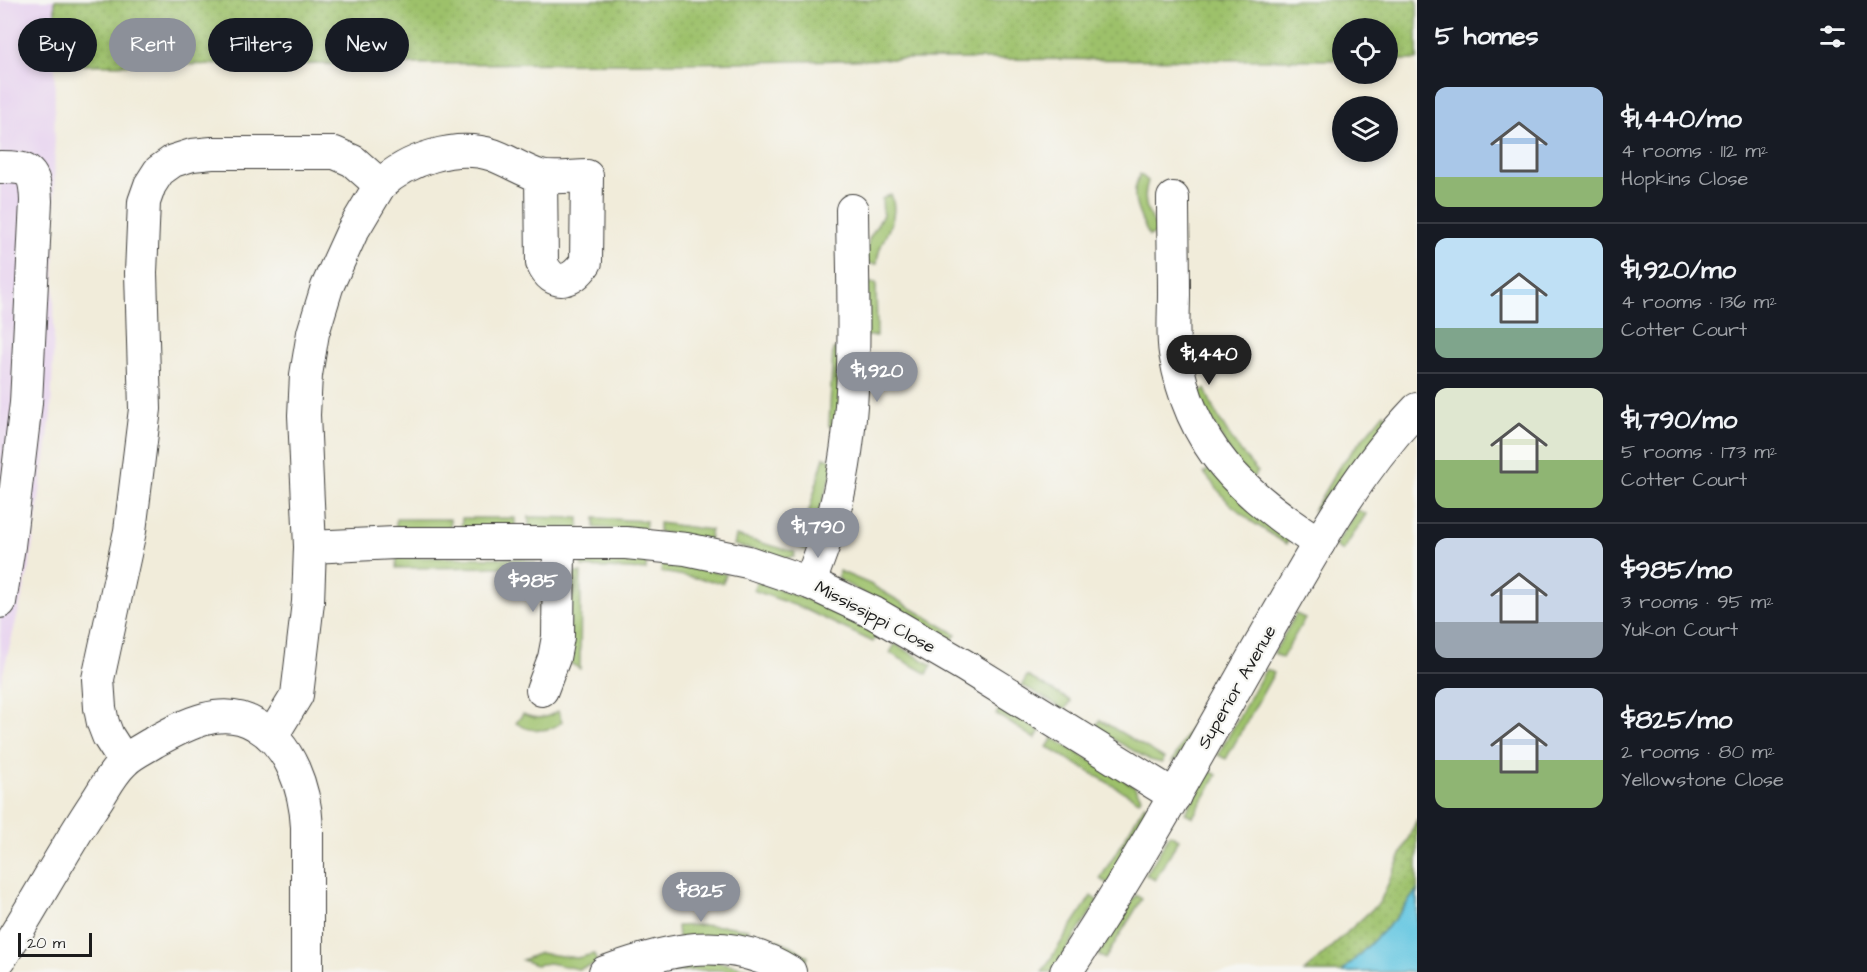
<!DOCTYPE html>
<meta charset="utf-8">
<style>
body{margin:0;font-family:"Architects Daughter",sans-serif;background:#20242c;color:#f1f3f6;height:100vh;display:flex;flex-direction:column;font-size:22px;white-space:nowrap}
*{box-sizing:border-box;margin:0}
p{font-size:20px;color:#9ea1a6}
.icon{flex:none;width:33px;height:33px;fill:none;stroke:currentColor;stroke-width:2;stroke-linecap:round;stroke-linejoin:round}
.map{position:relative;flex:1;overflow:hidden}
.side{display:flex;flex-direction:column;background:#171b24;width:450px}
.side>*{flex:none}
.top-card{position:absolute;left:18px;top:18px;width:570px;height:54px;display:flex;gap:12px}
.buttons{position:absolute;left:1332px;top:18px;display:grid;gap:12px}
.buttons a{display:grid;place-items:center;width:66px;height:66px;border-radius:50%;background:#171b24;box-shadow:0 3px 9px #0003;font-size:30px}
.scale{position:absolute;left:18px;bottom:15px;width:74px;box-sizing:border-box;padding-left:6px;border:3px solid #1c1c1c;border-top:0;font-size:16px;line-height:21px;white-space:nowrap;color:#1c1c1c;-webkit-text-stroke:4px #f6f6f2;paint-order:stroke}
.price{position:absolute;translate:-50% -51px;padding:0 14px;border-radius:21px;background:#8c9099;color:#fff;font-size:20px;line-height:39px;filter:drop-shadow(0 2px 3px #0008)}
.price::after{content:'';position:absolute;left:50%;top:36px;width:18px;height:14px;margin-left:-9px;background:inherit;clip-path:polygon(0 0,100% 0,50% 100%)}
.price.selected{background:#222;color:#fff}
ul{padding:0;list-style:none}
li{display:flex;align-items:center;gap:18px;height:150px;padding:0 18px}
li+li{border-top:2px solid #363941}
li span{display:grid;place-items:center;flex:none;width:168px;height:120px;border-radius:12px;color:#555}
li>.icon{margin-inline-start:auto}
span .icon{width:72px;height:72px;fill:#fffc;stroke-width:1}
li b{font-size:26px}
h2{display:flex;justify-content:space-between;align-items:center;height:72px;padding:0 18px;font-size:26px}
.tag{padding:0 21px;border-radius:27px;background:#171b24;box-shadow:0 3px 9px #0003;font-size:21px;line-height:54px}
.tag.selected{background:#8c9099;color:#fff}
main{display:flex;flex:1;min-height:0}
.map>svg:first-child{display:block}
.built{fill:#e7d2ef}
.green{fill:#9dc16b;stroke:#5c6e44;stroke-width:1.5}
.park{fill:url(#park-dots);stroke:#5c6e44;stroke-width:1.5}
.water{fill:#63c6e1;stroke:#40717e;stroke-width:1.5}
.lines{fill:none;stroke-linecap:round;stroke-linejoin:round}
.minor-casing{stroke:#3c3b38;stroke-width:34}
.minor{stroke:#fff;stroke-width:32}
.labels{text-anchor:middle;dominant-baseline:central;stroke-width:4.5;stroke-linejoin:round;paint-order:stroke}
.street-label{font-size:18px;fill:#1c1c1c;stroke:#f6f6f2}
</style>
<main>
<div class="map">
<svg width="1417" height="972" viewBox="0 0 1417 972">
<defs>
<pattern id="park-dots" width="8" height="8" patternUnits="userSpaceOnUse" patternTransform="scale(1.5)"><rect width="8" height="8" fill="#9dc16b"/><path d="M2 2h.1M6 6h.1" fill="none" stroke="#87a55c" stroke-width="1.8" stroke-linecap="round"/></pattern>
</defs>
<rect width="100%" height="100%" fill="#f6f6f2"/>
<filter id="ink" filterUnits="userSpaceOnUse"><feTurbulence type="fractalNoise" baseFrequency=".0167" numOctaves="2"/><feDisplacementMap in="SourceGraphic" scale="12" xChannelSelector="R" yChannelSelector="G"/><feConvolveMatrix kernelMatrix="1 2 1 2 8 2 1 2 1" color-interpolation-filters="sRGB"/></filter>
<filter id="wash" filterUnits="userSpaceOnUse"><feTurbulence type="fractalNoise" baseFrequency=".008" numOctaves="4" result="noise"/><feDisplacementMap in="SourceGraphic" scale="24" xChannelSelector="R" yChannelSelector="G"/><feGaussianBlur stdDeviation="1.35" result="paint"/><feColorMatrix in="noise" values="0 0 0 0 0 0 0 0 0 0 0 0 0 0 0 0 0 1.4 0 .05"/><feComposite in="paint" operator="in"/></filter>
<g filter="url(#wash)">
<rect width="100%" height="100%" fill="#f1ecda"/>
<!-- built -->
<polygon class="built" points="0,0 55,0 54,332 51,415 29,569 0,685"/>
<!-- green -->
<g class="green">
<path d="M1140,174L1148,181C1141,201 1148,215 1159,232L1149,236C1139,214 1128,198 1140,174Z"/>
<path d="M891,194C902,223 878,237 877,264L864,263L869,239L883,215L882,199Z"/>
<polygon points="864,283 876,283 877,336 865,336"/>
<polygon points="833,349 844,350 840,429 829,426"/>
<path d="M1205,389C1218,421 1235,447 1258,472L1252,478L1235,461L1197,394Z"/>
<polygon points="1384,413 1391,419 1325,506 1313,511 1339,467"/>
<polygon points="824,457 836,461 806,550 799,547"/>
<polygon points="1211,468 1291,537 1286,544 1252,522 1228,502 1204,473"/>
<polygon points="1358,510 1366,514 1343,551 1335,546"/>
<polygon points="529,517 579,518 579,529 529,528"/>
<polygon points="462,518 515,518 515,529 461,529"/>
<polygon points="595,518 646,521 645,531 595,528"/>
<rect x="396" y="519" width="54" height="10"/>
<polygon points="659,523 711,530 709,540 659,532"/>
<polygon points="736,536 795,552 794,557 785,558 734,545"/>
<polygon points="397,557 521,558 535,562 536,567 396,568"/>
<polygon points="597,558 647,560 646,570 582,567 581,562"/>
<polygon points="662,562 726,574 723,583 661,572"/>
<polygon points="839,571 870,584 956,634 951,642 841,581 838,577"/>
<polygon points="574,573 581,573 580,669 570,663 569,594"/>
<polygon points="757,581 806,599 878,634 873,642 802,608 753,590"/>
<polygon points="1296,614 1305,618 1282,658 1274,653"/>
<polygon points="895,644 932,665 927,674 890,653"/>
<polygon points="1266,669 1274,673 1226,759 1218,755"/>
<polygon points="1027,676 1071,701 1065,710 1022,685"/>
<polygon points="1217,679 1225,684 1177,760 1172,762"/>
<polygon points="1001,706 1040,731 1035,739 996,714"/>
<path d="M558,711L562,722C549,733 529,732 516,723L523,714C537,720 545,719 558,711Z"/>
<polygon points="1100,720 1164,758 1162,763 1150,760 1095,729"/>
<polygon points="1053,738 1134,786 1141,797 1139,801 1047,747"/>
<polygon points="1210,771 1217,775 1193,817 1185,813"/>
<polygon points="1145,804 1147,814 1109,884 1100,879"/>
<polygon points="1170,834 1179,839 1155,880 1146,875"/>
<polygon points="1136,895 1142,899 1105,959 1098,955"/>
<polygon points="1091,896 1098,901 1052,972 1042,972"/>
<polygon points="696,925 726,926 748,929 745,940 678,938 677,926"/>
<polygon points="760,933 792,946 808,957 801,966 757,942"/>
<polygon points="540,953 577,958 594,954 598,964 578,969 549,963 536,965 522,960"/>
<polygon points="697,958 768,972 711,970 651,972"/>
</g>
<!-- park -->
<g class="park">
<polygon points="55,0 1417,0 1417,60 1388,60 1388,28 1342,28 1342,60 900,59 689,63 54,65"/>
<polygon points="1417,819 1417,972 1304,972 1380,902"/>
</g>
<!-- water -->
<polygon class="water" points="1417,890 1417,972 1342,972 1396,918"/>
</g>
<g filter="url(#ink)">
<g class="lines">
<defs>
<g id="minor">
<path d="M0,167C30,167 35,171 36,201L26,403L9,546L0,602"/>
<path d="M380,185C408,159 455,143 493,155C509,161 524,171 540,176C554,179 573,176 587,176L586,262C573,282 553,289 542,263L541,176"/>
<path d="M1173,198C1173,230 1174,262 1174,294C1174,314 1172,334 1175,353C1190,447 1243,494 1319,543"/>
<polyline points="310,547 395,543 626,543 686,549 748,562 810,583 874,613 965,666 1175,796"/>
<path d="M810,583C818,559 829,534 835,509C860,409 853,312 852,210"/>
<polyline points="542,690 554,658 558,637 559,543"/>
<polyline points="124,761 108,736 103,723 100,708 98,679 130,531 145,409 141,273 144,202 150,185 159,171 173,161 192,155 212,153 335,153 353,161 380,185 352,232 327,287 313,333 306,375 304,415 310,547 308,602 297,695 272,736"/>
<path d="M0,959C33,908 61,854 95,803C104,790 112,773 124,762C131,754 145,748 154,742C185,725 222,704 256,725C291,745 305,789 307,827V972"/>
<path d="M605,972C668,949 729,933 790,972"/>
<path d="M1066,972C1137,866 1198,754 1261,643C1308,562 1352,477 1417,409"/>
</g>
</defs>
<!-- minor casing -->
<use href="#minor" class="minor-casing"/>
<!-- minor -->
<use href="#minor" class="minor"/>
</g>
</g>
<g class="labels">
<!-- street labels -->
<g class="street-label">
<text transform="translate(875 617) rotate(28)">Mississippi Close</text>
<text transform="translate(1237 687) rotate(-60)">Superior Avenue</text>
</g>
</g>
</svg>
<div class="buttons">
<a><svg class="icon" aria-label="locate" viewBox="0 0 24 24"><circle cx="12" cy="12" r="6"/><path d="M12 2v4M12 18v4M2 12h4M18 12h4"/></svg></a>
<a><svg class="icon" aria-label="layers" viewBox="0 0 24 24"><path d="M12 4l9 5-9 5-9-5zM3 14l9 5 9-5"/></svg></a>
</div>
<div class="scale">20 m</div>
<b class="price selected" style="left:1209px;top:386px">$1,440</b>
<b class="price" style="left:877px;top:403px">$1,920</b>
<b class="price" style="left:818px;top:559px">$1,790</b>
<b class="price" style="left:533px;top:613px">$985</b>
<b class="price" style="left:701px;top:923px">$825</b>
<div class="top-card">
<a class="tag">Buy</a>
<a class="tag selected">Rent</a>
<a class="tag">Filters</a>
<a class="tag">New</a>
</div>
</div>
<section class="side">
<h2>5 homes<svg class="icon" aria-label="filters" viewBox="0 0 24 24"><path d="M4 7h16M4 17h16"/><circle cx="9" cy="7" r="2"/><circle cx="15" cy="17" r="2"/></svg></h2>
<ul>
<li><span style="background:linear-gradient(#a9c7e8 75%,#8fb573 0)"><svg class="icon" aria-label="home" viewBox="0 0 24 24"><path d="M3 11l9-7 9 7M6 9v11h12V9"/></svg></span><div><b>$1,440/mo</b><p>4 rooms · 112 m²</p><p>Hopkins Close</p></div></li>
<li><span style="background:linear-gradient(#bfe0f5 75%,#7fa58c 0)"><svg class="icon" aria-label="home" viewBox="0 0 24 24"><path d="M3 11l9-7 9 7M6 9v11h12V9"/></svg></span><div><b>$1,920/mo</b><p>4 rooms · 136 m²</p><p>Cotter Court</p></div></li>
<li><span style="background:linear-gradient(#dfe7d0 60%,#8fb573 0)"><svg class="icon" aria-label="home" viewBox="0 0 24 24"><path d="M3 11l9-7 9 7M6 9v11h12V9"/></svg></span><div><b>$1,790/mo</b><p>5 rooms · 173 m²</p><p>Cotter Court</p></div></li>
<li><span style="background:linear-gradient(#c9d6e8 70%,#9aa5b1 0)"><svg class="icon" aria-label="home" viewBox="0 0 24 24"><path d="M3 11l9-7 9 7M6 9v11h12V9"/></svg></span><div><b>$985/mo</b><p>3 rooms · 95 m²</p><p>Yukon Court</p></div></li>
<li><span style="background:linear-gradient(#c9d6e8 60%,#8fb573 0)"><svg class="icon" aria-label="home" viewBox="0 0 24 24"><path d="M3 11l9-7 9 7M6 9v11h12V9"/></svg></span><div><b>$825/mo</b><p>2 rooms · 80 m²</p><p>Yellowstone Close</p></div></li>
</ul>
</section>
</main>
